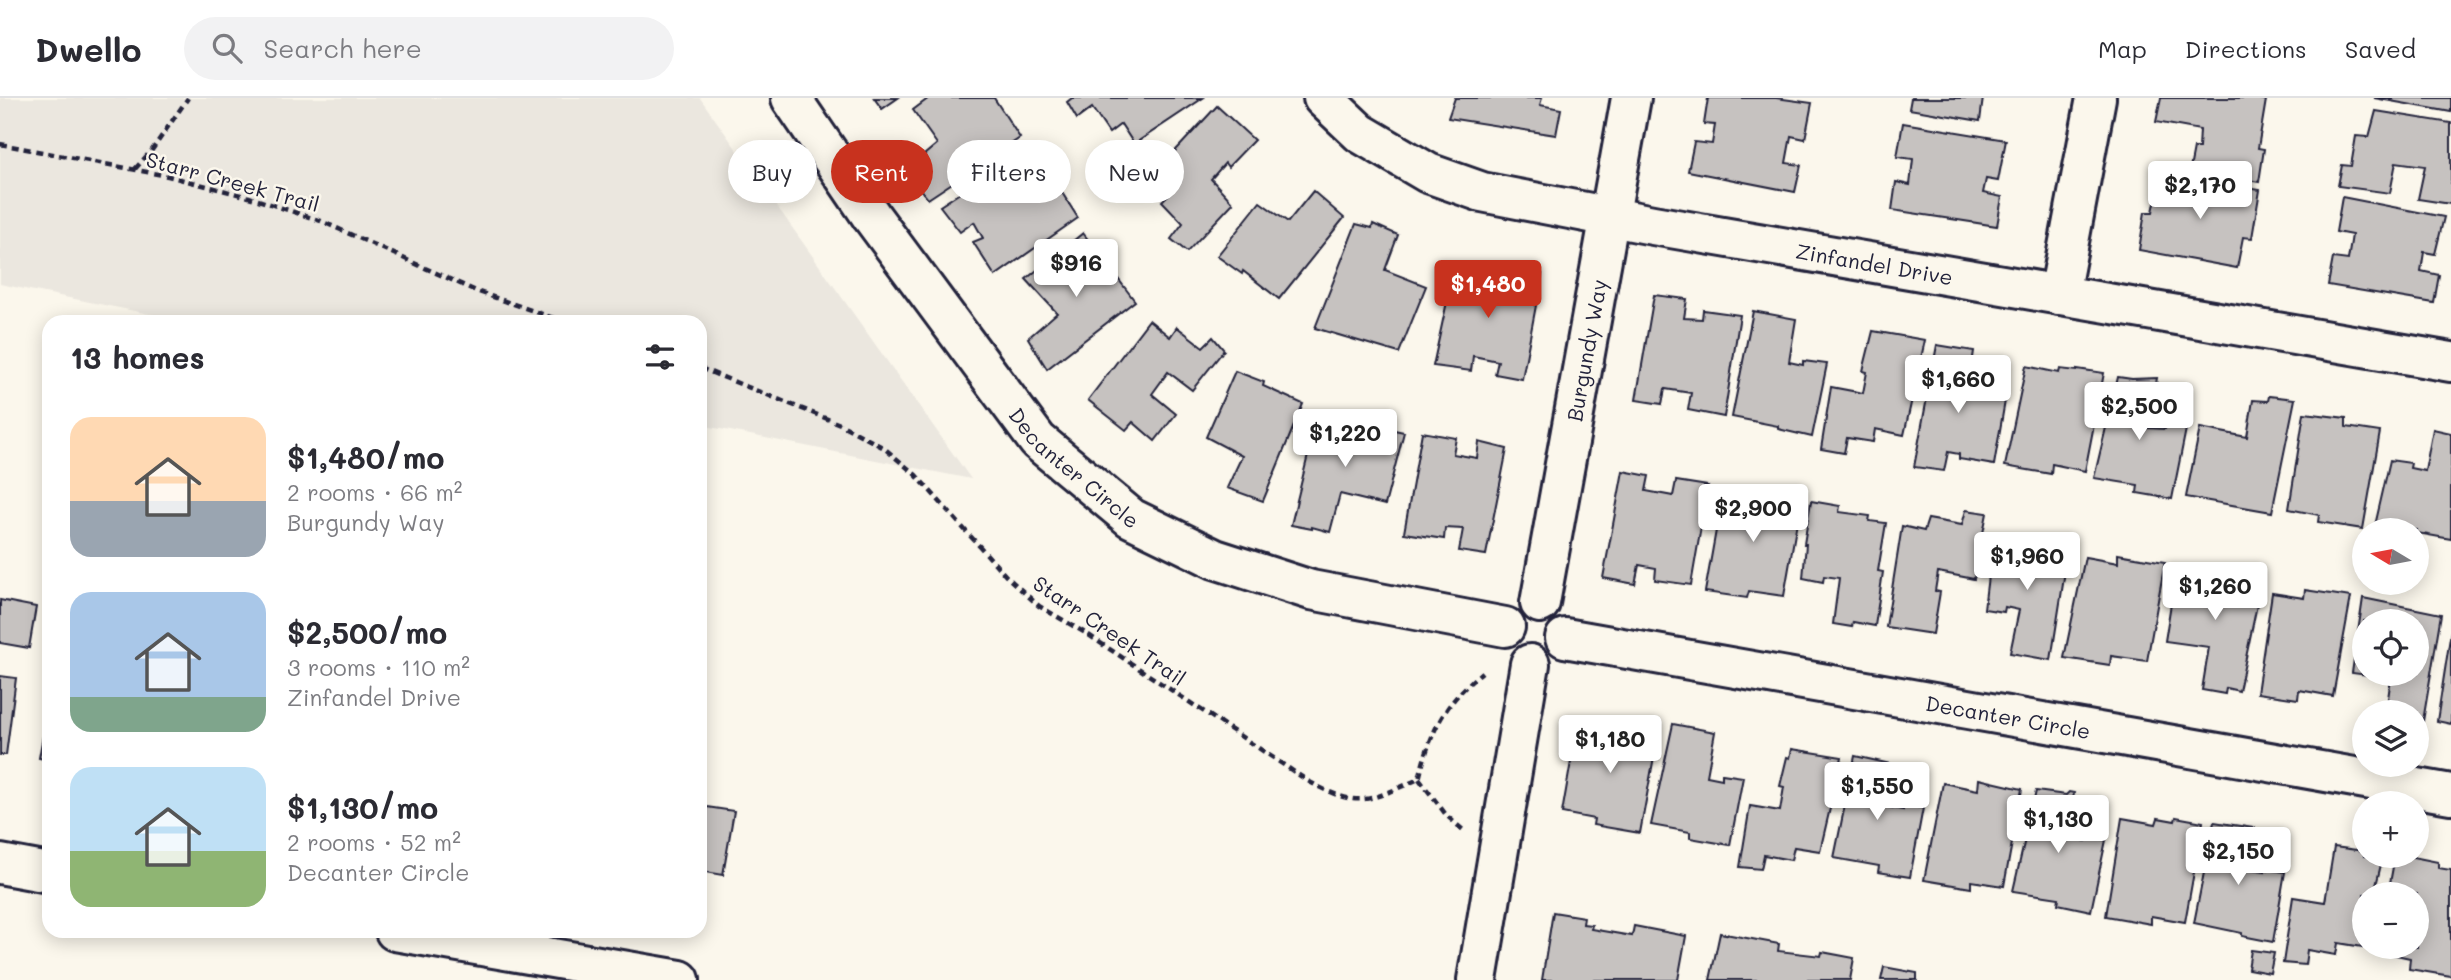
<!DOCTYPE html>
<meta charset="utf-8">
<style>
body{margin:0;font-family:Mali,sans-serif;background:#f2f2f3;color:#2b2b33;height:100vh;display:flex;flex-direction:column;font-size:26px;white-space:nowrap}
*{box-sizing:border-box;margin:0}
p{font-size:23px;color:#7c7c81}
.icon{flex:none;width:38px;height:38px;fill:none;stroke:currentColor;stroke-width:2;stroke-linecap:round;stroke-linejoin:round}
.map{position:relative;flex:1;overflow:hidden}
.sheet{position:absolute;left:42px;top:217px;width:665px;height:623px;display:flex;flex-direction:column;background:#fff;border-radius:21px;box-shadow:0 4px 18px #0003}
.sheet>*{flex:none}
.top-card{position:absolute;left:728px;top:42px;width:665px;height:63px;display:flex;gap:14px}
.needle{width:46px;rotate:280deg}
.fabs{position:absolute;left:2352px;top:420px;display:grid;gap:14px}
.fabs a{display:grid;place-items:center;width:77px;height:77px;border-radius:50%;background:#fff;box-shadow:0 4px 18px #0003;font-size:35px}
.price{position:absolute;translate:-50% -60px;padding:0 16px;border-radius:7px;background:#fff;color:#222;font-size:23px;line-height:46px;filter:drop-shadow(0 2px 4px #0008)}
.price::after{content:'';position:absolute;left:50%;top:42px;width:21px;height:16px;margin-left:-10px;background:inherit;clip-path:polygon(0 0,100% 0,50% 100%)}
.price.current{background:#c8321e;color:#fff}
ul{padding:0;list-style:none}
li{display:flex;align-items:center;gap:21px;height:175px;padding:0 28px}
li span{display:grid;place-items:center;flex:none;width:196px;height:140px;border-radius:21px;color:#555}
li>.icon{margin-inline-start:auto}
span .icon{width:84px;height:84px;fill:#fffc;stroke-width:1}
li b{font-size:30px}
h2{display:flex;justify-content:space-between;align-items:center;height:84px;padding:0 28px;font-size:30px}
.chip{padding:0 24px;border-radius:32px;background:#fff;box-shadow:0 4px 18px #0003;font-size:24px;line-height:63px}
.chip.current{background:#c8321e;color:#fff}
header{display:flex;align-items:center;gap:42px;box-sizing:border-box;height:98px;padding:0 35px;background:#fff;border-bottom:2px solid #e1e1e2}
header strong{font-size:33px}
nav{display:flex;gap:38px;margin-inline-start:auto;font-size:24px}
.search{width:490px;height:63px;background:#f2f2f3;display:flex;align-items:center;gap:18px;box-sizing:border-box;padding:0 24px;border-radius:38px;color:#7c7c81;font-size:26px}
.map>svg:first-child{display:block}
.built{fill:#ebe7df}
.building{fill:#c6c2c0;stroke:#22223b;stroke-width:2;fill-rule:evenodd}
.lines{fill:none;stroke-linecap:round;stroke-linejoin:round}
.street-casing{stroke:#22223b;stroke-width:44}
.path{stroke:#22223b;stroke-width:4.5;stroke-dasharray:7 5;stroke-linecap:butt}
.street{stroke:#fbf7ec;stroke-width:38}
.labels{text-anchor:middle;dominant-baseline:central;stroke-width:5;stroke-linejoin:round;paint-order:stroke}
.street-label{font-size:21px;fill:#22223b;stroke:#fbf7ec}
</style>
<header>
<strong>Dwello</strong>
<div class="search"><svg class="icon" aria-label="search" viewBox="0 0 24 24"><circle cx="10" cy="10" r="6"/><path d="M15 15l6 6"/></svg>Search here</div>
<nav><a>Map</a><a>Directions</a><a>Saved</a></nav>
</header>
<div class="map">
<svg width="2451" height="882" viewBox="0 0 2451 882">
<rect width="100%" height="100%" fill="#fbf7ec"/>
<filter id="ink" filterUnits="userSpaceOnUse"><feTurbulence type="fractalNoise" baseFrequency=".0143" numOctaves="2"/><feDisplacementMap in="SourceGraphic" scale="14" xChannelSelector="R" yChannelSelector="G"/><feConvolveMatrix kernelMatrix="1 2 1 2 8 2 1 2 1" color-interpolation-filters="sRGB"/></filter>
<g filter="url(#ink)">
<!-- built -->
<polygon class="built" points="0,0 700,0 971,381 700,327 700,224 189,224 0,186"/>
<!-- building -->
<g class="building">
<polygon points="874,0 898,0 882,11"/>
<polygon points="929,0 994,0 1020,40 928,101 905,73 937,46 913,12"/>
<polygon points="1072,0 1203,0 1134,46 1121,26 1109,35 1092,10 1077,21 1067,4"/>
<polygon points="1455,0 1542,0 1540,7 1561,11 1556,37 1448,20"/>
<polygon points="1708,0 1776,0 1812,5 1805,41 1791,38 1786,65 1801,67 1795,94 1688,73 1694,44 1712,46 1715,27 1704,26"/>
<polygon points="1911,0 1983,0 1980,23 1909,11"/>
<polygon points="2161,0 2252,0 2266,2 2258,50 2264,51 2259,84 2190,71 2194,50 2199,50 2200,32 2156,24"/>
<polygon points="2374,0 2451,0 2451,14"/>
<polygon points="1217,8 1254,42 1228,69 1225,65 1211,81 1233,105 1187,154 1171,141 1183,125 1162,103 1171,94 1152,78"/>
<polygon points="2376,13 2451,25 2451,106 2418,101 2425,68 2396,64 2390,95 2338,88 2342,67 2351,68 2356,38 2369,39"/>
<polygon points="1903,25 2006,42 1998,83 1986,81 1983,95 2002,99 1997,128 1892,112 1896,84 1910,87 1913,61 1897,59"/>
<polygon points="1030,49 1043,68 1033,77 1045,99 1059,90 1078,120 995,178 973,144 983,140 974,124 960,134 940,108"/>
<polygon points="2161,76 2260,92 2252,140 2243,139 2237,170 2139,152 2145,114 2153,114"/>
<polygon points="1313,93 1344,120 1279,201 1243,173 1242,176 1217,158 1260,104 1288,124"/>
<polygon points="2342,99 2444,119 2435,156 2424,154 2421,173 2439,177 2434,205 2328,187 2333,160 2348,162 2352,137 2336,134"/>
<polygon points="1356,126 1372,130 1373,126 1398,137 1385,172 1426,188 1399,255 1315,230"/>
<polygon points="1083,135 1135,203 1047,271 1028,240 1057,215 1026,181"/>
<polygon points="1455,167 1491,173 1490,187 1505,189 1509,169 1542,176 1522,281 1495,276 1498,263 1473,258 1471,273 1433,268"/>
<polygon points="1654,197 1687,201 1684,220 1702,221 1703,212 1740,217 1724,319 1688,312 1691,295 1665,291 1662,306 1636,302"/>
<polygon points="1753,213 1796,221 1789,264 1803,267 1803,263 1827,266 1812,339 1778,331 1778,328 1732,319"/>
<polygon points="1149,222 1170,239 1177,229 1203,249 1213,239 1224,252 1192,292 1168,274 1152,296 1176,316 1155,343 1133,324 1126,332 1088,302"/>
<polygon points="1873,233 1925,242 1904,337 1875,331 1873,344 1847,340 1844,355 1821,351 1831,289 1863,295 1867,274 1863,273"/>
<polygon points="1937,247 1974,253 1968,294 1983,298 1984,292 2006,297 1994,367 1959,361 1959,356 1948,354 1944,373 1914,369"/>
<polygon points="2026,268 2059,275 2060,271 2077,273 2077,271 2104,275 2085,373 2052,366 2051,376 2005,368"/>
<polygon points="1235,273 1264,284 1263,288 1303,306 1263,403 1227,390 1242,358 1206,339"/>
<polygon points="2118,279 2132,281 2157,280 2148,330 2165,331 2166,325 2186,331 2172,401 2137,395 2138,387 2094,380"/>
<polygon points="2269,298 2295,301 2272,414 2186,399 2200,330 2247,339 2253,302 2268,303"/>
<polygon points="2304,315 2346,320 2346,329 2380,334 2363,431 2318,424 2319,417 2289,411"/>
<polygon points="1318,316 1404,334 1385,407 1340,396 1330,434 1312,429 1312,431 1291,427"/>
<polygon points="2433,331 2451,335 2451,441 2417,435 2417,432 2374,432 2390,362 2411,365 2410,370 2425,373"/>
<polygon points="1422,334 1456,340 1453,356 1477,360 1479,344 1507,351 1486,457 1459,453 1463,431 1445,430 1444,441 1404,435"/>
<polygon points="1623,373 1649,378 1646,393 1673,398 1676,383 1708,388 1691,487 1655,482 1656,470 1639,467 1635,486 1603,480"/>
<polygon points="1723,393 1753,399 1755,393 1801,401 1784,498 1749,493 1747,500 1705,494"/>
<polygon points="1811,403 1840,408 1839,414 1870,418 1869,423 1886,425 1878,473 1883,474 1875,528 1853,524 1852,529 1833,526 1839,480 1824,478 1823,484 1803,480 1806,446 1804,446"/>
<polygon points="1966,412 1987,415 1974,481 1938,474 1935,493 1940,494 1933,536 1886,529 1902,428 1924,433 1928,421 1962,427"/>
<polygon points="1993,437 2023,440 2021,446 2068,454 2051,562 2010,555 2019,512 2005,509 2004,514 1984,511"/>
<polygon points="2118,456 2165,464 2147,563 2111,558 2110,567 2064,560 2085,459 2118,465"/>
<polygon points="2177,468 2262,483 2239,593 2226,590 2225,596 2202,592 2209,549 2165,543"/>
<polygon points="2305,492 2351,499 2333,598 2299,592 2298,601 2257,595 2272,495 2304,500"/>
<path d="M2363,500L2441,516L2423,623L2417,622V614H2386L2391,580L2352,575ZM2364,523H2417V576H2364Z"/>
<polygon points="0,502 36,509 29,550 0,545"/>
<polygon points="2451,533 2451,626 2437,623"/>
<polygon points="0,578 16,580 6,657 0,657"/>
<polygon points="47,616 49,616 49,662 39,660"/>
<polygon points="1579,618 1621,625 1619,632 1658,637 1640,735 1593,727 1594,721 1562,715"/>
<polygon points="1673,626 1715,634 1707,678 1722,681 1722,676 1743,679 1730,747 1690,740 1690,734 1651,727"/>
<polygon points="1792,651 1842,659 1820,753 1794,749 1791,762 1764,757 1761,771 1740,769 1750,708 1780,713 1784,689 1780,688 1787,659 1790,660"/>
<polygon points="1855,658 1895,667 1887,709 1903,712 1903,707 1923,710 1910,779 1878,774 1879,768 1834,760"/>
<polygon points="1979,681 2022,691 2004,788 1971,783 1971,790 1924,782 1943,685 1978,692"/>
<polygon points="2036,693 2066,697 2069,694 2074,695 2067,740 2086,743 2088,738 2106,742 2091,813 2058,806 2059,800 2013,793"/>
<polygon points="700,708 734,713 723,777 700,773"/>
<polygon points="2176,719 2203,724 2185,824 2151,818 2151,826 2106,818 2122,720 2156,726 2158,720 2175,723"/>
<polygon points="2214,724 2254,730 2249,772 2265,774 2265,771 2285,774 2273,844 2242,838 2242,835 2194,825"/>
<polygon points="2334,749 2364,753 2364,758 2383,758 2374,796 2364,796 2363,849 2338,845 2336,857 2307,852 2305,867 2283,865 2293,799 2325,804"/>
<polygon points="2395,758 2408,758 2438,764 2438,770 2451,772 2451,878 2409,871 2410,860 2378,853 2379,849 2417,849 2417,796 2388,796"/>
<polygon points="1553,814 1584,819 1583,826 1592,827 1591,831 1632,838 1634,828 1686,838 1678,882 1542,882"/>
<polygon points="1720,835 1779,846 1778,853 1821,858 1822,854 1854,860 1850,882 1710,882"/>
<polygon points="2251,852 2274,855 2270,875 2248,871"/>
<polygon points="1884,869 1917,875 1917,882 1881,882"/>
</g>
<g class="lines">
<defs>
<g id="street">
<path id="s1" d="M791,0L872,119L1038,343L1131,420L1215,461L1311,492L1505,529"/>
<path id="s2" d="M1323,0L1360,35L1428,75L1482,94L1653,127L2451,264"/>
<polyline points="2059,197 2096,0"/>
<path id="s3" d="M1540,505L1631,0"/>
<path id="s4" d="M1565,540L2451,696"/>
<polyline points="0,766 49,775"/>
<polyline points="395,833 680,882"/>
<polyline points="1477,882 1530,566"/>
</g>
</defs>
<!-- street casing -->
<use href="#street" class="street-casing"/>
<!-- path -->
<g class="path">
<polyline points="0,46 168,78 249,99 321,123 476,193 565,224"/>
<polyline points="135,71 152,52 188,0"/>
<path d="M700,270L840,326L884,350L916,377L1006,478L1039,508L1087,536L1308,683C1360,712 1368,703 1419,681C1431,632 1443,607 1482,574"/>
<polyline points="1419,681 1447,718 1463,732"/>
</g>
<!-- street -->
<use href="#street" class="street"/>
</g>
</g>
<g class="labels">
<!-- street labels -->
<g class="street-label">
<text transform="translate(233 83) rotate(15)">Starr Creek Trail</text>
<text stroke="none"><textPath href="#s2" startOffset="586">Zinfandel Drive</textPath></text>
<text stroke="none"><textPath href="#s3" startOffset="257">Burgundy Way</textPath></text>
<text stroke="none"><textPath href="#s1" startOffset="467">Decanter Circle</textPath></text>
<text transform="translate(1110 532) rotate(34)">Starr Creek Trail</text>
<text stroke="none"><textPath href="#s4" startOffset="450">Decanter Circle</textPath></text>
</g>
</g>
</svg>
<div class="fabs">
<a><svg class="needle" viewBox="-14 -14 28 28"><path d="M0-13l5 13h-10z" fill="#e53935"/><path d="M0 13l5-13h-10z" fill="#7c7c81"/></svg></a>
<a><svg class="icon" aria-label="locate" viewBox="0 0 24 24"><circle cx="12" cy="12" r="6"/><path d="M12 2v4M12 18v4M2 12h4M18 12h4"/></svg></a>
<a><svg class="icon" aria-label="layers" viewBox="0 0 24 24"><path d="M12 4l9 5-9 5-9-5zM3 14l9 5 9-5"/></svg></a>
<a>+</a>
<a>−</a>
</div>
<b class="price" style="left:2200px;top:123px">$2,170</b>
<b class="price" style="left:1076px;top:201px">$916</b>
<b class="price current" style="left:1488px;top:222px">$1,480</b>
<b class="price" style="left:1958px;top:317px">$1,660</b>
<b class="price" style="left:2139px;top:344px">$2,500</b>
<b class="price" style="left:1345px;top:371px">$1,220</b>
<b class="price" style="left:1753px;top:446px">$2,900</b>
<b class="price" style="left:2027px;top:494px">$1,960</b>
<b class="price" style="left:2215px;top:524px">$1,260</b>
<b class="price" style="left:1610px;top:677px">$1,180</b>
<b class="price" style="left:1877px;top:724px">$1,550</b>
<b class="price" style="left:2058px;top:757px">$1,130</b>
<b class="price" style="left:2238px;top:789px">$2,150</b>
<div class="top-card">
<a class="chip">Buy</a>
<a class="chip current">Rent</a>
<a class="chip">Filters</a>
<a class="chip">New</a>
</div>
<section class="sheet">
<h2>13 homes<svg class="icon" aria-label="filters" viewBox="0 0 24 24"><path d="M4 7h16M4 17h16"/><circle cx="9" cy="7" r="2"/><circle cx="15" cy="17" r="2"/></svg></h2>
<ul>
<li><span style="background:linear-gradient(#ffd9b3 60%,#9aa5b1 0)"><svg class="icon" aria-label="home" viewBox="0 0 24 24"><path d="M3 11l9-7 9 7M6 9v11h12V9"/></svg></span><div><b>$1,480/mo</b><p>2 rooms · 66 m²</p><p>Burgundy Way</p></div></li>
<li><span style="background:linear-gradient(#a9c7e8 75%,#7fa58c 0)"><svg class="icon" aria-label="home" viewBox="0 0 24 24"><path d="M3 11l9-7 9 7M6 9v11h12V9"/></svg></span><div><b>$2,500/mo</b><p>3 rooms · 110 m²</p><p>Zinfandel Drive</p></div></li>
<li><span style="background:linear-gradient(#bfe0f5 60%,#8fb573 0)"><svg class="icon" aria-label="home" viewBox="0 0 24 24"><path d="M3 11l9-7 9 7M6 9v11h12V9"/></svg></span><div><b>$1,130/mo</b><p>2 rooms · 52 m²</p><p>Decanter Circle</p></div></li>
</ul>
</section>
</div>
